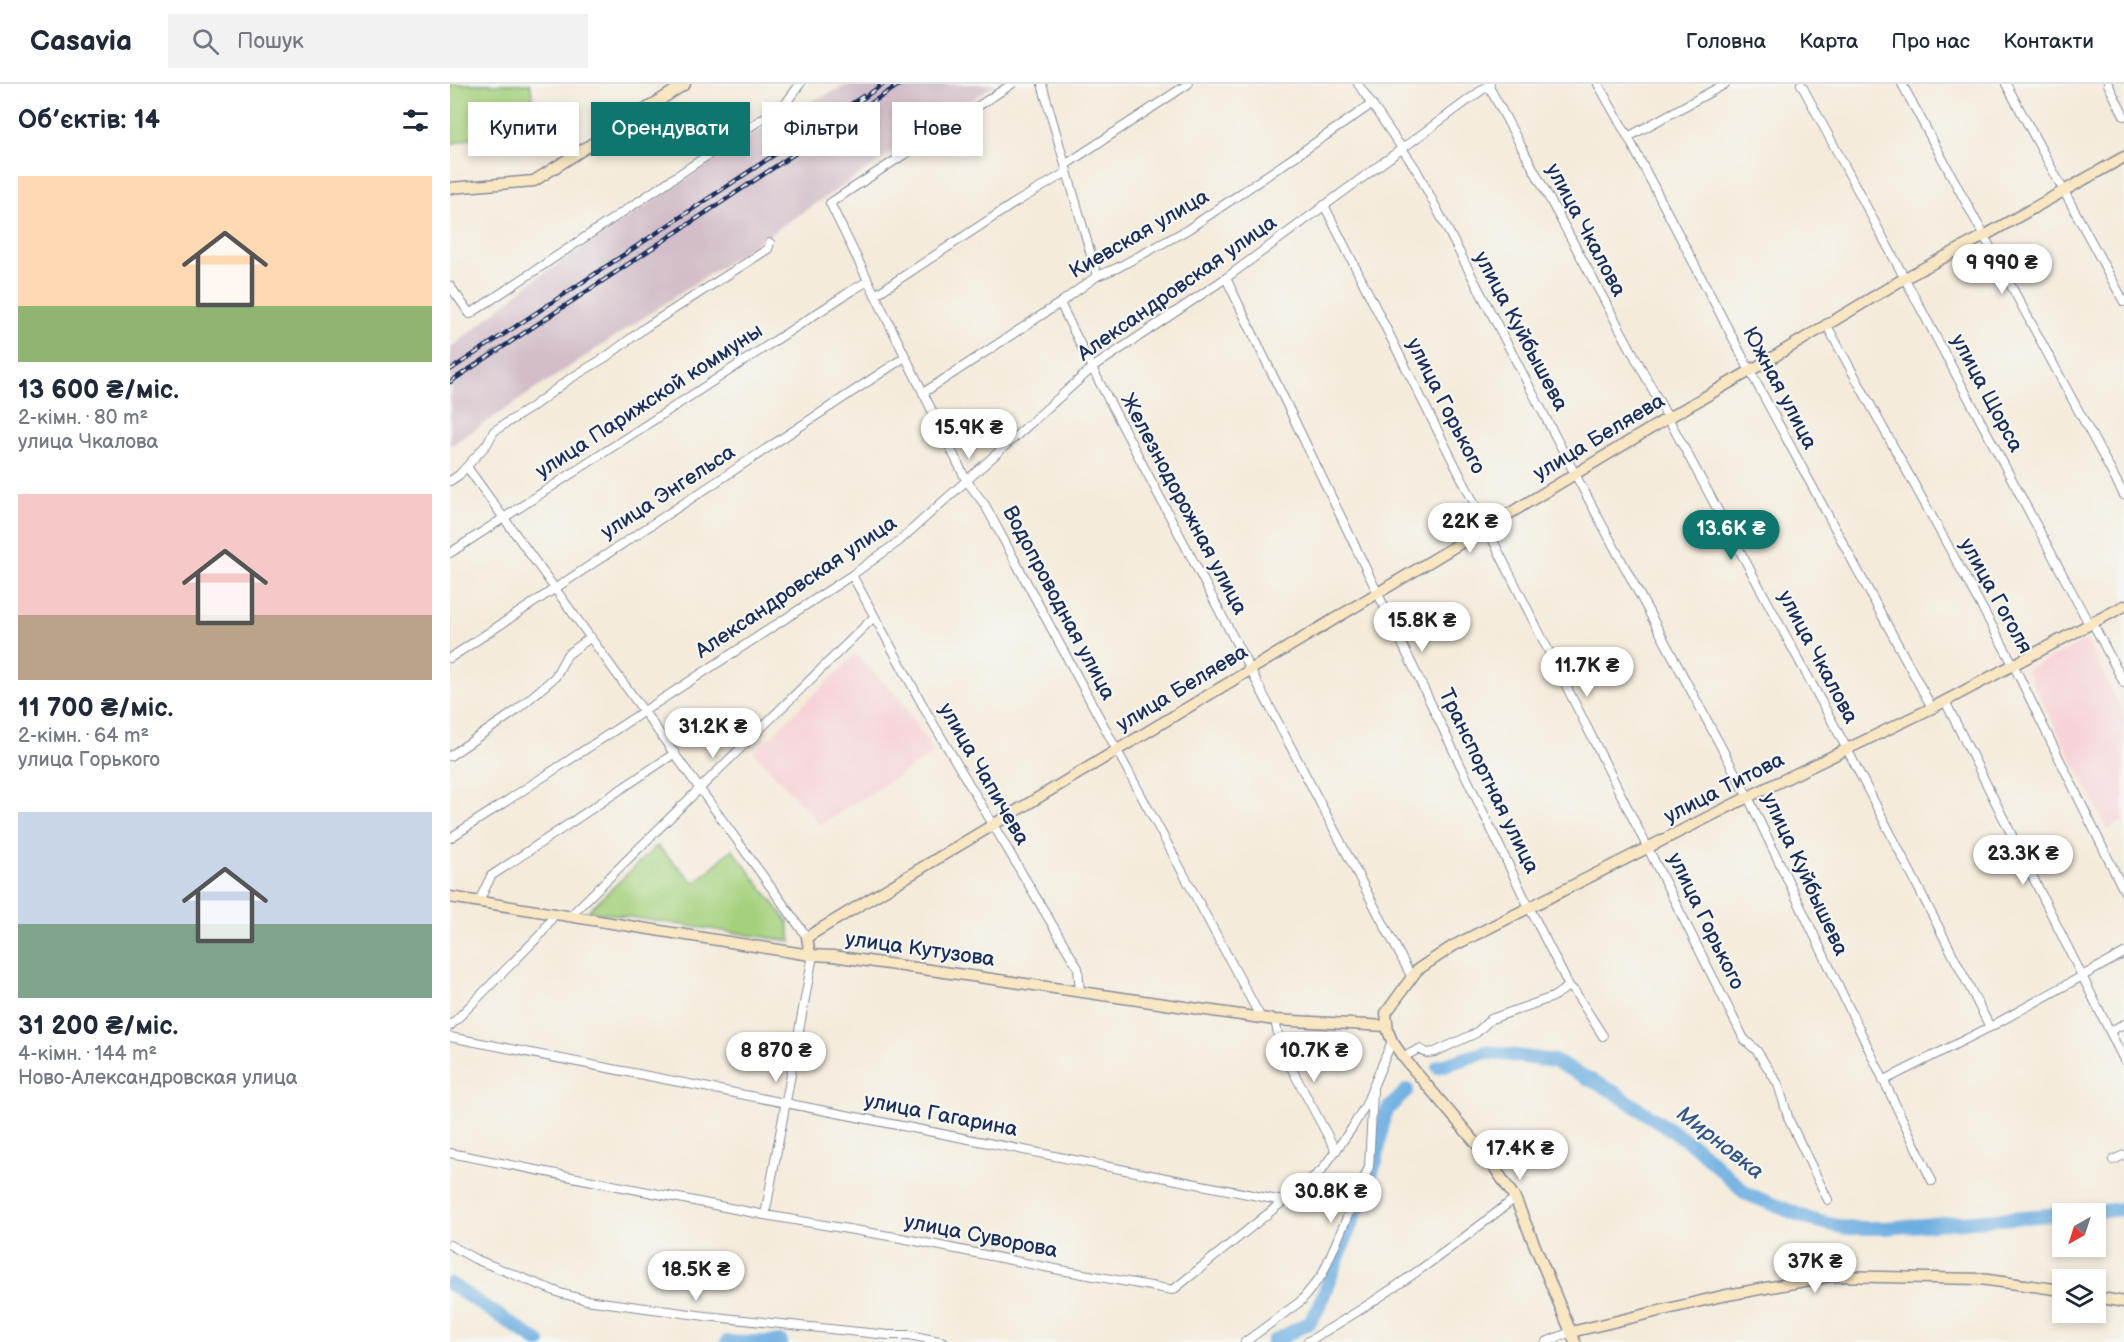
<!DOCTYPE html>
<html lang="uk">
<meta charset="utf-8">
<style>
body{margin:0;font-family:"Balsamiq Sans",sans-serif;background:#f2f2f3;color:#1f2937;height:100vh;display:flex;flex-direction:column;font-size:22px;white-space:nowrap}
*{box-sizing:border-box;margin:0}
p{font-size:20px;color:#747a83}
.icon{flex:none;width:33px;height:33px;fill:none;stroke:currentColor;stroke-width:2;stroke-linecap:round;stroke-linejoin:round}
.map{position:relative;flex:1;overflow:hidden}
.details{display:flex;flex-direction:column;background:#fff;width:450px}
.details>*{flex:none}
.top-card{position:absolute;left:18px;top:18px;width:570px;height:54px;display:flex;gap:12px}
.needle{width:39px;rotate:219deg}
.tools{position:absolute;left:1602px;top:1119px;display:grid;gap:12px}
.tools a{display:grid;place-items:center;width:54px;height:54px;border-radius:0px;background:#fff;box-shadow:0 3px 9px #0003;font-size:30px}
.price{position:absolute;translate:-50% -51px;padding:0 14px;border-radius:21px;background:#fff;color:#222;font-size:20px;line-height:39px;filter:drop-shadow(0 2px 3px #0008)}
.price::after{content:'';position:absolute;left:50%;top:36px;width:18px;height:14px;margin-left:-9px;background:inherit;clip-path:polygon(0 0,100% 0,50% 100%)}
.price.current{background:#0f766e;color:#fff}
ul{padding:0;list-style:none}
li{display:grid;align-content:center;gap:12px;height:318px;padding:0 18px}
li span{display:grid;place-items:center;height:186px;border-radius:0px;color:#555}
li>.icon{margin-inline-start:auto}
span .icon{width:108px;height:108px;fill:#fffc;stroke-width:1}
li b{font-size:26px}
h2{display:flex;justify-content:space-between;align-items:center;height:72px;padding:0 18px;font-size:26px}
.pill{padding:0 21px;border-radius:0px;background:#fff;box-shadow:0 3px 9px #0003;font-size:21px;line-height:54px}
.pill.current{background:#0f766e;color:#fff}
header{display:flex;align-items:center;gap:36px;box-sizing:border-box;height:84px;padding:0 30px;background:#fff;border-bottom:2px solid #e0e1e3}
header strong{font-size:28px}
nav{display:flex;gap:33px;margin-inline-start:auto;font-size:21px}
.search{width:420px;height:54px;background:#f2f2f3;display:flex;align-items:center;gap:15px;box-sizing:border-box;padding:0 21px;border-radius:0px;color:#747a83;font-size:22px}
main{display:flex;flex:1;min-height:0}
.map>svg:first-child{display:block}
.built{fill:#f7cfd5}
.industrial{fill:#d2bdc8}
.green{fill:#a5d17d;stroke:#60806e;stroke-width:1.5}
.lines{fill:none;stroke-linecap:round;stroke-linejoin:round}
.stream{stroke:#6daee1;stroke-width:2}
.river{stroke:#6daee1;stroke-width:14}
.street-casing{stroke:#888d9c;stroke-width:10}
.secondary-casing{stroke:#888d9c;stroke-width:13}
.street{stroke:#fff;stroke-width:8}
.secondary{stroke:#f9e7c3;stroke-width:10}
.rail-casing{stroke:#1b2f5e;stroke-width:4.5}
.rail{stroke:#f6f6f2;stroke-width:2;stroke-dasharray:7;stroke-linecap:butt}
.labels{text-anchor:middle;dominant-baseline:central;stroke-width:4.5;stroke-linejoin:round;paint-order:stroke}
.street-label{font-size:21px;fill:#1b2f5e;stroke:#f6f6f2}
.water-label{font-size:22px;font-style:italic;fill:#345585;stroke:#f6f6f2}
</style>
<header>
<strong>Casavia</strong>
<div class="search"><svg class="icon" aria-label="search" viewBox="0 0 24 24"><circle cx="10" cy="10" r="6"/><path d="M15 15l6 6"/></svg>Пошук</div>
<nav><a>Головна</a><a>Карта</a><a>Про нас</a><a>Контакти</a></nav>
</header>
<main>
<section class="details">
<h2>Об’єктів: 14<svg class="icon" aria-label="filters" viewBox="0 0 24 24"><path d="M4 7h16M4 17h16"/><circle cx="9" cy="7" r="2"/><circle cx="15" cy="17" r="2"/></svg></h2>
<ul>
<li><span style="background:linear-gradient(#ffd9b3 70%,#8fb573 0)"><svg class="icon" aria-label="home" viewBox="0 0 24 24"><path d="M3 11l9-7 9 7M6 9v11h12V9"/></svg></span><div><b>13 600 ₴/міс.</b><p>2-кімн. · 80 m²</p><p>улица Чкалова</p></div></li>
<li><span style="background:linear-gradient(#f6c9c9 65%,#b9a48a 0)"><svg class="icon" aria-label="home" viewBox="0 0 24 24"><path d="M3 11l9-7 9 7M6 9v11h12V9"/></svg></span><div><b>11 700 ₴/міс.</b><p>2-кімн. · 64 m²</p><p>улица Горького</p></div></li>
<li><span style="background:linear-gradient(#c9d6e8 60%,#7fa58c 0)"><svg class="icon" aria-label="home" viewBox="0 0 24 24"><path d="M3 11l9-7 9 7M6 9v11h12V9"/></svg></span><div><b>31 200 ₴/міс.</b><p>4-кімн. · 144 m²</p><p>Ново-Александровская улица</p></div></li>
</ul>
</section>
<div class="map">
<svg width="1674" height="1258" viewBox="0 0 1674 1258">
<rect width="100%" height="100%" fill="#f6f6f2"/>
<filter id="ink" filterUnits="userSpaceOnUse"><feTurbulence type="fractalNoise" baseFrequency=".0167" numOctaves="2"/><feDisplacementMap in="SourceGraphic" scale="12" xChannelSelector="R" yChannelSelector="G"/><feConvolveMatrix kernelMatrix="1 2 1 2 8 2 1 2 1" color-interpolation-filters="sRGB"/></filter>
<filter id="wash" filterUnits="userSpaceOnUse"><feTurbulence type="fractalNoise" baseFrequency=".008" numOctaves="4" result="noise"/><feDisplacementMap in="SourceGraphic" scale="24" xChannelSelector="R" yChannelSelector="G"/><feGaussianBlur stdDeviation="1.35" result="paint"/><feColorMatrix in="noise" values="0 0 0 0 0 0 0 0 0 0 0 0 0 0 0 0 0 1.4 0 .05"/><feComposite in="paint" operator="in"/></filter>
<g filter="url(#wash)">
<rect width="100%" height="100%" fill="#f4ebda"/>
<!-- built -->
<g class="built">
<polygon points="1637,556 1674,631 1674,737 1658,745 1576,586"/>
<polygon points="406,570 453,619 484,669 370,741 304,668"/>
</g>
<!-- industrial -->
<polygon class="industrial" points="400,0 546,0 0,362 0,265 82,197 338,28"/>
<!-- green -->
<g class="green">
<polygon points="0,0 80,0 83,15 18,55 0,60"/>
<polygon points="207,762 245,799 282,765 338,838 341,857 138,827"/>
</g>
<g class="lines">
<!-- stream -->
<polyline class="stream" points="81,1253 83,1258"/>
<!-- river -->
<g class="river">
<polyline points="988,983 1036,968 1104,977 1164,1008 1246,1063 1297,1110 1362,1136 1396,1144 1435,1144 1612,1130"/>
<polyline points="1621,1130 1674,1125"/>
<polyline points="0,1200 89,1258"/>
<polyline points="277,1258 331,1258"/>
<polyline points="823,1258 860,1238 868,1225 926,1077 934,1033 938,1025 957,1006"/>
</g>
</g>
</g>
<g filter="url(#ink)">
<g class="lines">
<defs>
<g id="street">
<polyline points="562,0 380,119 516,396 535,421 811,934"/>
<polyline points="592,0 647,192"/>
<polyline points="908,0 966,85 1125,390 1298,713 1482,1097"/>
<polyline points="1148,0 1178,53 1300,287 1482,624"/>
<polyline points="1351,0 1639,540"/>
<polyline points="1452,0 1674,411"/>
<polyline points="1556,0 1674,218"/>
<polyline points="1658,0 1674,32"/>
<polyline points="1038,1 1397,665 1540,943"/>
<polyline points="1178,53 1275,0"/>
<polyline points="615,81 738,0"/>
<polyline points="874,121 1294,955 1307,967 1328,1000 1339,1036 1378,1116"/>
<polyline points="776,194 1073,811 1119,902 1125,908 1153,952"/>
<polyline points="0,202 20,230 336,19 350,0"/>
<polyline points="425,211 563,120 617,88"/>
<polyline points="610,219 642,284 961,892"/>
<polyline points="1376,240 1563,580 1674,807"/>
<polyline points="473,309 610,219 647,192 667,184 737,146 922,20"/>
<polyline points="17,383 357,853"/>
<polyline points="0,397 9,391 37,360 44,347 82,323 118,296 156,273 196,243 318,165 320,159"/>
<polyline points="0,469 401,207 418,197"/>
<polyline points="402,491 477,629 628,884 630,908"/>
<polyline points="1642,538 1674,599"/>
<polyline points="0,574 455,273"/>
<polyline points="1495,617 1674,976"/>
<polyline points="0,672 63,629 105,593 117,571 141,553"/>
<polyline points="0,754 402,491 448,458 642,284 776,194 1040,0"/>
<polyline points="29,817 41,792 225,669"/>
<polyline points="119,833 424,533"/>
<polyline points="825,936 831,965 886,1067"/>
<polyline points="0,942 91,850 104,831"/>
<polyline points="1660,947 1674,940"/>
<polyline points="0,953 833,1117"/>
<polyline points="953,973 969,965 977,969 985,968 1026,949 1041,935 1103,913 1119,902"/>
<polyline points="1433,997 1540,943 1674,869"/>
<polyline points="0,1069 315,1131 451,1154 605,1185 723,1206 871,1087 902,1044 916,1020 942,957"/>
<polyline points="1663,1076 1674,1071"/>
<polyline points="315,1131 363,871"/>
<polyline points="0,1161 25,1175 110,1209 136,1216 255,1232 438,1251 459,1251 494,1258"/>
<polyline points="795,1258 851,1217 872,1191 919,1083 923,1007"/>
<path d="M857,1258C930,1216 999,1167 1065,1114"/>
<polyline points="1096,1258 1121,1248"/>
</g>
<g id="secondary">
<polyline points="0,104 84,97 235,0"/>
<polyline points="0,813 360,871 383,872 825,936 937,942"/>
<polyline points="360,871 357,853 1218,334 1300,287 1455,194 1534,152 1674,73"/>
<polyline points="1646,1213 1674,1218"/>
<polyline points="1121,1248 1272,1212 1382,1192 1530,1195 1612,1206"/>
<polyline points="1125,1258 1065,1114 1036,1071 953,973 942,957 938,947 936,929 967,886 1003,862 1298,713 1482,624 1674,522"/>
</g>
</defs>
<!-- street casing -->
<use href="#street" class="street-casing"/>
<!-- secondary casing -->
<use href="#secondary" class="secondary-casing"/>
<!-- street -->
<use href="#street" class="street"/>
<!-- secondary -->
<use href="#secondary" class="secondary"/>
<defs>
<g id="rail">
<polyline points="408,18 433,0"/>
<polyline points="0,286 413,12"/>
<polyline points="0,298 450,0"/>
</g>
</defs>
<!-- rail casing -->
<use href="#rail" class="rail-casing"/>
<!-- rail -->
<use href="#rail" class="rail"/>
</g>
</g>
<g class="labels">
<!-- street labels -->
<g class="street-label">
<text transform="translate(1136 146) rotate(62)">улица Чкалова</text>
<text transform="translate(689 150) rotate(-30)">Киевская улица</text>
<text transform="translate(727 204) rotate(-35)">Александровская улица</text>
<text transform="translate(1071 247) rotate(62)">улица Куйбышева</text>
<text transform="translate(1330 304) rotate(62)">Южная улица</text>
<text transform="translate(1537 309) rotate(62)">улица Щорса</text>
<text transform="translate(199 317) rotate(-33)">улица Парижской коммуны</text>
<text transform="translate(996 322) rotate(63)">улица Горького</text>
<text transform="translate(1149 353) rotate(-31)">улица Беляева</text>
<text transform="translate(218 408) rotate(-33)">улица Энгельса</text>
<text transform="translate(734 420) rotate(62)">Железнодорожная улица</text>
<text transform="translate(346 503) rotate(-34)">Александровская улица</text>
<text transform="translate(1546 512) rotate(61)">улица Гоголя</text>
<text transform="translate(609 519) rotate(62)">Водопроводная улица</text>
<text transform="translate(1368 573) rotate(62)">улица Чкалова</text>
<text transform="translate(732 604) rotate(-31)">улица Беляева</text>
<text transform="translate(534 690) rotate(60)">улица Чапичева</text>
<text transform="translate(1039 697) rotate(64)">Транспортная улица</text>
<text transform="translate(1274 704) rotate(-27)">улица Титова</text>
<text transform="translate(1355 790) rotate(65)">улица Куйбышева</text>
<text transform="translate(1256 837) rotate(64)">улица Горького</text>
<text transform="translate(470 865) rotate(8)">улица Кутузова</text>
<text transform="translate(491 1031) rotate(11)">улица Гагарина</text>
<text transform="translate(531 1152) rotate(11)">улица Суворова</text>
</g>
<!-- water labels -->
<g class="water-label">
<text transform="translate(1270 1059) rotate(38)">Мирновка</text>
</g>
</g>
</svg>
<div class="tools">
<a><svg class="needle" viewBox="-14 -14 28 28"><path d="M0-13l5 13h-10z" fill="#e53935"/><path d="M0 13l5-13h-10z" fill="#747a83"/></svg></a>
<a><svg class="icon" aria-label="layers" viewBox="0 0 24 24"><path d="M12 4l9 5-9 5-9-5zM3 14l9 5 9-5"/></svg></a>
</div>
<b class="price" style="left:1552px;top:211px">9 990 ₴</b>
<b class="price" style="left:519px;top:376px">15.9K ₴</b>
<b class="price" style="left:1020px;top:470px">22K ₴</b>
<b class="price current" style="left:1281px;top:477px">13.6K ₴</b>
<b class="price" style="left:972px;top:569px">15.8K ₴</b>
<b class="price" style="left:1137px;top:614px">11.7K ₴</b>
<b class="price" style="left:263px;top:675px">31.2K ₴</b>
<b class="price" style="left:1573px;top:802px">23.3K ₴</b>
<b class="price" style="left:326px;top:999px">8 870 ₴</b>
<b class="price" style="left:864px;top:999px">10.7K ₴</b>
<b class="price" style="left:1070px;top:1097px">17.4K ₴</b>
<b class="price" style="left:881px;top:1140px">30.8K ₴</b>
<b class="price" style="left:1365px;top:1210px">37K ₴</b>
<b class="price" style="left:246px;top:1218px">18.5K ₴</b>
<div class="top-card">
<a class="pill">Купити</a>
<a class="pill current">Орендувати</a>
<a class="pill">Фільтри</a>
<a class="pill">Нове</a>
</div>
</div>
</main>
